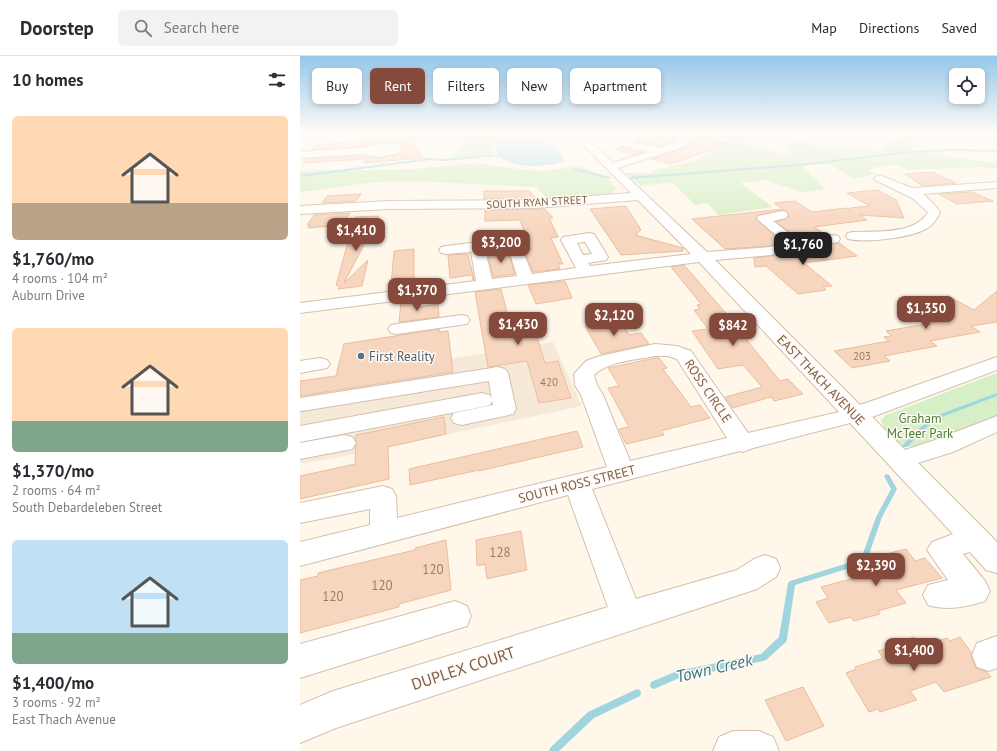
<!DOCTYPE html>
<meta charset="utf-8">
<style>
body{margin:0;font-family:"PT Sans",sans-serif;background:#f2f2f3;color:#2b2b33;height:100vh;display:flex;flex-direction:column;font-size:15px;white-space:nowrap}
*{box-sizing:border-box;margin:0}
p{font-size:13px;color:#7c7c81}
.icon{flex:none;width:22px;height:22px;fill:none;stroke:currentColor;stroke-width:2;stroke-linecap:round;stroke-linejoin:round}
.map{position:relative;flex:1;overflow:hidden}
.sheet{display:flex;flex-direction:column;background:#fff;width:300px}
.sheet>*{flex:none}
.banner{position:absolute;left:12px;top:12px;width:380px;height:36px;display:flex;gap:8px}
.fabs{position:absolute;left:649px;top:12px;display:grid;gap:8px}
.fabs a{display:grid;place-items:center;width:36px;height:36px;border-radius:6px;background:#fff;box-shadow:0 2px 6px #0003;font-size:20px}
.price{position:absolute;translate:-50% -34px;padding:0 9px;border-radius:8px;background:#854a3b;color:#fff;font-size:13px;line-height:26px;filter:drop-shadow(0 1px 2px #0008)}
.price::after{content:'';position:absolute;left:50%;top:24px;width:12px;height:9px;margin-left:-6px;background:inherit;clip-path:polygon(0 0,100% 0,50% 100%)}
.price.on{background:#222;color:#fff}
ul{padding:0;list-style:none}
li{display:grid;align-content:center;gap:8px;height:212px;padding:0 12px}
li span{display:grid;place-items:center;height:124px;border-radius:6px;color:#555}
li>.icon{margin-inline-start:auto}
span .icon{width:72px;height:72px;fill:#fffc;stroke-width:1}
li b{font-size:17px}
h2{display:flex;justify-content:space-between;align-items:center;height:48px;padding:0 12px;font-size:17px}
.tag{padding:0 14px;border-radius:6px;background:#fff;box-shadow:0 2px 6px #0003;font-size:14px;line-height:36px}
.tag.on{background:#854a3b;color:#fff}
header{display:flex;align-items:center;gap:24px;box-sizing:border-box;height:56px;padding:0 20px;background:#fff;border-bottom:1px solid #e1e1e2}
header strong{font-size:19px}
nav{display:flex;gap:22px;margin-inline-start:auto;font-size:14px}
.search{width:280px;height:36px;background:#f2f2f3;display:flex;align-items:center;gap:10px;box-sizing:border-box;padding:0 14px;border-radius:6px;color:#7c7c81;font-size:15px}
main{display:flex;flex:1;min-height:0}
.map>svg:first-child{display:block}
.residential{fill:#f7e9d8}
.green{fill:#d6efc6}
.water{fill:#bbe4ec;stroke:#a0d4df}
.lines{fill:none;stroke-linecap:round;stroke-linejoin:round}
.stream{fill:#a0d4df;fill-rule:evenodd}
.building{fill:#f7d6bf;stroke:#ecbd9d}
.minor-casing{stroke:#d3bfae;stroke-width:2}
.minor{fill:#fff;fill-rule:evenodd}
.service-dot{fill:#5c6f8a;stroke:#fffaf3;stroke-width:1.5}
.labels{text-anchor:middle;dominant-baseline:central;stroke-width:3;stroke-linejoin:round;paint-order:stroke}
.far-street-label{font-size:11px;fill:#7e5d49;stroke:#fffaf3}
.number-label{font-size:11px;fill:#9c7b66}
.service-label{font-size:13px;fill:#4e5e75;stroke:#fffaf3;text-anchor:start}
.street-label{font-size:13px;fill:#7e5d49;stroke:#fffaf3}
.park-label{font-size:13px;fill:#4f7f3c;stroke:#fffaf3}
.near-number-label{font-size:13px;fill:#9c7b66}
.near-street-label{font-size:16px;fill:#7e5d49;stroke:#fffaf3}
.near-water-label{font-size:17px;font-style:italic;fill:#3a7684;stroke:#fffaf3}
</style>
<header>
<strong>Doorstep</strong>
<div class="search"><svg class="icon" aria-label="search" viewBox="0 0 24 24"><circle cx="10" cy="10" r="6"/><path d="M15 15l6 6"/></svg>Search here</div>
<nav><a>Map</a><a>Directions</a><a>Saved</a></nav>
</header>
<main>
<section class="sheet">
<h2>10 homes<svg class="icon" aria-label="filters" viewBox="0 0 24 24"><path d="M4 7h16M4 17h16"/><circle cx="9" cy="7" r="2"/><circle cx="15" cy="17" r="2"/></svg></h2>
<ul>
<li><span style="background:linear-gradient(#ffd9b3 70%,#b9a48a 0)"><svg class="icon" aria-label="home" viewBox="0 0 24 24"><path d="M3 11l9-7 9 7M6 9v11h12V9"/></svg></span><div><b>$1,760/mo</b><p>4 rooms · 104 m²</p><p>Auburn Drive</p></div></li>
<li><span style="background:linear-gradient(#ffd9b3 75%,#7fa58c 0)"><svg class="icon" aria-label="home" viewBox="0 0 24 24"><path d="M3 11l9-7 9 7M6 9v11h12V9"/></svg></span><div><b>$1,370/mo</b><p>2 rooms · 64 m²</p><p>South Debardeleben Street</p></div></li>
<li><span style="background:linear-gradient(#bfe0f5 75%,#7fa58c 0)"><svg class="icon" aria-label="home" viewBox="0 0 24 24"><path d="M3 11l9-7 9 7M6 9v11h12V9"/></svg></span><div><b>$1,400/mo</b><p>3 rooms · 92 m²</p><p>East Thach Avenue</p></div></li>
</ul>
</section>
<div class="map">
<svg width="697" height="695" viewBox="0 0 697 695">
<rect width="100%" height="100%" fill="#fef7ea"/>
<!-- residential -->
<polygon class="residential" points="253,286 282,350 55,398 0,408 0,325 86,313"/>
<!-- green -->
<g class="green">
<polygon points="104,77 240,77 242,81 216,81 195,86 193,90 193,100 147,105 167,82 140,82 138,79 92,81 93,79"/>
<path d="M410,77C430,77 428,81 445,88C450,90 456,89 461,91C475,95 474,100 491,97L493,95L486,90L496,86L507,85L523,93L542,91L582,95C593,84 599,79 614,80L613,84L609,89L612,93L609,98L625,96L640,97L643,100L697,107V113L679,111L608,114L596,109L574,111L569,115L576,118L554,123L529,108L503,110L525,133L503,136L465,124L440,127L473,151L419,159L407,147L395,149L372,126L341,130L326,117H353L352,115L394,105L422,91L415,88L421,84Z"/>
<polygon points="176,107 216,113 243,115 279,110 303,120 316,132 312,139 249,144 236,131 116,125 75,126 0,136 0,115 114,113"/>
<path d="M697,317V362C675,371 621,400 600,388C592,384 586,374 582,367L581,364L586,359Z"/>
</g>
<!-- water -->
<path class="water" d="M216,82C230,82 259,87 263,104C250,112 188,113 198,87L204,84Z"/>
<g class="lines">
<!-- stream -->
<g class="stream">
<polygon points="653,93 697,94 697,96 653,95 610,97 498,110 330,123 329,122 330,121 498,108 610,95"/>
<polygon points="206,98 207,99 144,105 130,104 0,121 0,119 130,102 144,103"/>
<polygon points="273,112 310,121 310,122 309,123 272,113"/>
<polygon points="697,337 697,340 634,364 607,391 603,391 602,390 630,362"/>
<polygon points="587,418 589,419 597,433 582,461 566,507 495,529 487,583 486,586 466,604 463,605 377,623 354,633 351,632 350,629 351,626 377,615 461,598 479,581 488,527 490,525 561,503 576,461 591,433 584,420 585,419"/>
<polygon points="337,633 340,634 341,637 340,640 294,662 259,695 249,695 250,692 288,656"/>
</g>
</g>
<!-- building -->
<g class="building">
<polygon points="336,77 370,77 378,84 360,90 336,85 340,82"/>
<polygon points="383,77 410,77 423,87 429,88 371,108 351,103 387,91 391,84"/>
<polygon points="424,77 453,77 453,78 431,87 432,83"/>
<polygon points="115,81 114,89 122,102 64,107 65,103 3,107 5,103 61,100 80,102 98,98 102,91 99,87 87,86 61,91 12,94 15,89"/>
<polygon points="321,91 322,91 343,96 335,99 314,93"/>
<polygon points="632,116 656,127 623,130 605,118"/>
<polygon points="577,134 596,144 604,162 559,159 567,164 514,171 526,179 498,182 476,166 486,163 489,160 487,155 482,154 458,159 456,163 482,186 470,190 425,193 392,163 483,153 474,147 495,145 512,156 547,152 550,154 550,152 570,150 547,137"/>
<polygon points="184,135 229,135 236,142 184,143"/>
<polygon points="672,136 693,145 657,148 639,138"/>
<polygon points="61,138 56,145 22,147 27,140"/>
<polygon points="326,150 341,174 335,179 383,192 383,195 321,199 290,153"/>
<polygon points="245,153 253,162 249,162 258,181 251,182 263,208 258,208 260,213 233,216 224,194 231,193 220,164 185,165 185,154"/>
<polygon points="50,157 42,169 8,172 10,169 7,169 14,159"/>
<polygon points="79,160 44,227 68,204 62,230 38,233 40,231 36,229 55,161"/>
<polygon points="539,187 557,200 504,207 532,230 523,231 526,234 498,238 466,210 455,211 454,202 471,200 493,194"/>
<polygon points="114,193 114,231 102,233 102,228 91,230 94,195"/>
<polygon points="208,196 215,218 193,221 188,198"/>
<polygon points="168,198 174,224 173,224 172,219 150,222 148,199"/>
<polygon points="384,209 443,277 441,277 480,325 488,323 503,338 474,345 471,341 433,352 425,341 462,331 443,309 418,313 392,275 408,273 394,254 400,253 397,249 401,248 371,211"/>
<polygon points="265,225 272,242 236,248 228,229"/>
<polygon points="201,233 209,264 231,261 245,307 258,305 271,342 239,347 227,305 188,311 175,236"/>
<polygon points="697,235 697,266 671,270 680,276 630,285 637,290 584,300 590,305 552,312 534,295 589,285 584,281 591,280 586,275 638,266 609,248 648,240 674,254"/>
<polygon points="114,244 114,252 138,248 139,261 99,266 101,246"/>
<polygon points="320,264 329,279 341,277 349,288 301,298 285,270"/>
<polygon points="139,273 140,276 148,275 153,316 0,340 0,325 36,320 44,288"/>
<polygon points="355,302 359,302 367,312 363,313 391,351 400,349 410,362 361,375 364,379 326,388 319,373 329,371 308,332 319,330 308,312"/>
<polygon points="144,361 146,378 88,391 89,423 0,443 0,420 55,408 56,379"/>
<polygon points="277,375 283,391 179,415 179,414 110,429 109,413"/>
<polygon points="221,475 227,514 187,523 185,508 177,510 176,484"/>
<polygon points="146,484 151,534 99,548 99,551 0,577 0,524 18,520 18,517 115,494 115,492"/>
<polygon points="606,493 615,505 625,502 642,522 596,534 606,547 578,555 580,558 554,565 551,561 529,567 516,546 528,542 521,531 562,520 575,524 562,504"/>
<polygon points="614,581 620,590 647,582 650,585 660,581 671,596 671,600 676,612 687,616 691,621 644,636 636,626 610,635 617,644 580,656 578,653 569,656 546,617 556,613 555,611 583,602 578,595 588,592 587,590"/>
<polygon points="503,631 524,670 486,685 465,644"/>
</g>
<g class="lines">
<defs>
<g id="minor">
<path d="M272,77H281L313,107L349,96L322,90L319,86L329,81L325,77H334L339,82L331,86L360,92L381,85L371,77C379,77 385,78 390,84L386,90L318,112L407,196L470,191L485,187L457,163L458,160L482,155L486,156L488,159L486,162L473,165L498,184L533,179L538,180L540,183L538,186L533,187L493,193L471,199L415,204L560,349L697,301V314L572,361L605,394L635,384L697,360V376L653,396L618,407L697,486V517L686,514L670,496L663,498L685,525L690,535L685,545C667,551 646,555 628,549L623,539L628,529L648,524L627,494L632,486L653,478L550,367L453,392L443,396L440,395L292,433L336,543L437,514L454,503L465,499L476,503L480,512L476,521L457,533L36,672L0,687V649L33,635L308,551L268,439L0,510V486L70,469V453L0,467V447L83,430L92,433L96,440L97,462L307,411L281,339L275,329L274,318L286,305L300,300L355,288L377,290L391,295L448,377L539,356L399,206L0,257V247L176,225L171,196L146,198L141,197L139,194L141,191L146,190L213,182L218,183L232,218L276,212L261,184L263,181L289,177L294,178L308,201L306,204L288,207L290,210L391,198L338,144L235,152L88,153L0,158V150L88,145L235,144L331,137ZM285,186L292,198L283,199L277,187ZM208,191L217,220L192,223L185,194ZM355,300H368L377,303L427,382L330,405L303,339L297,329L294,319C308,305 336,304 355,300Z"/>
<polygon points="411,77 421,77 431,84 430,86 424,86"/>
<polygon points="518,77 575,77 571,80 492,84 488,81 492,78"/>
<path d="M87,87L99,88L101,92L98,97L80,101L61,98L0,102V96L61,92ZM87,93H91L77,95Z"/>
<path d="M579,119L612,132L697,126V132L623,138L633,147L640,156C637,163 633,169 626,173C609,182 567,187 548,183L546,180L548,177L553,176C576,175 615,179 628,156L612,142L575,124L574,122Z"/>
<polygon points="161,259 167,260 170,264 167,268 97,278 91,277 88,273 91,269 97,268"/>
<polygon points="20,302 27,304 30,308 27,312 0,317 0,305"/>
<polygon points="198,311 205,313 208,317 216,353 213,358 162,369 154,367 151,362 154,357 193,349 192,345 190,349 182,351 0,386 0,370 182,337 190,339 192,343 189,325 2,355 0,354 0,342"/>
<polygon points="44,379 52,381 56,387 52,393 0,403 0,387"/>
<polygon points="155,545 167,550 171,560 167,570 0,622 0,588"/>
<polygon points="697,580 697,612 689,615 677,611 672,599 677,587"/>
<polygon points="433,675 459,675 473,681 479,695 413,695 419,681"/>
</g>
</defs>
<!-- minor casing -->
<use href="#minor" class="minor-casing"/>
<!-- minor -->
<use href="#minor" class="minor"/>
</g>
<!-- sky -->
<linearGradient id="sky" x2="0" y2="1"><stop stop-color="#96c7ea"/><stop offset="0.44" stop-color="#fffbf6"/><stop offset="1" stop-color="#fffbf6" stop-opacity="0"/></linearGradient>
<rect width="697" height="174" fill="url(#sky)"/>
<!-- markers -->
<circle class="service-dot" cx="61" cy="300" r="4"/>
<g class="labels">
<!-- far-street labels -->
<g class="far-street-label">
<text transform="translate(237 146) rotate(-3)">SOUTH RYAN STREET</text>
</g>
<!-- number labels -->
<g class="number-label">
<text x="562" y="300">203</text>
<text x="249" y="326">420</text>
</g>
<!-- service labels -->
<g class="service-label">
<text x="69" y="300">First Reality</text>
</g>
<!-- street labels -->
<g class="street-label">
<text transform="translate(521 324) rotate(46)">EAST THACH AVENUE</text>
<text transform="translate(408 335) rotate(56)">ROSS CIRCLE</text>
<text transform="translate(277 428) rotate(-14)">SOUTH ROSS STREET</text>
</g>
<!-- park labels -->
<g class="park-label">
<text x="620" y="362">Graham<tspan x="620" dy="15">McTeer Park</tspan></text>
</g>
<!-- near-number labels -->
<g class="near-number-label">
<text x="200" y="496">128</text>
<text x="133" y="513">120</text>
<text x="82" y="529">120</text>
<text x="33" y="540">120</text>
</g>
<!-- near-street labels -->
<g class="near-street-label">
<text transform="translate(163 612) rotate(-18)">DUPLEX COURT</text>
</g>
<!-- near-water labels -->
<g class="near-water-label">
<text transform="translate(414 612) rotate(-13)">Town Creek</text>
</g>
</g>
</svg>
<div class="fabs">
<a><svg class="icon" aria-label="locate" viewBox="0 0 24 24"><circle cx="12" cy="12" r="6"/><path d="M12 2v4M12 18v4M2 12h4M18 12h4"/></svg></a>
</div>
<b class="price" style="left:56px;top:196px">$1,410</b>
<b class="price" style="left:201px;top:208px">$3,200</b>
<b class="price on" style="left:503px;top:210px">$1,760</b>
<b class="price" style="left:117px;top:256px">$1,370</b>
<b class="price" style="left:626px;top:274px">$1,350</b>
<b class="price" style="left:314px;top:281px">$2,120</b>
<b class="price" style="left:218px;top:290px">$1,430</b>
<b class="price" style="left:433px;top:291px">$842</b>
<b class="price" style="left:576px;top:531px">$2,390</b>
<b class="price" style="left:614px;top:616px">$1,400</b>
<div class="banner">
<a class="tag">Buy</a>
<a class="tag on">Rent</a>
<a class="tag">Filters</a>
<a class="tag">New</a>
<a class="tag">Apartment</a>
</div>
</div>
</main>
